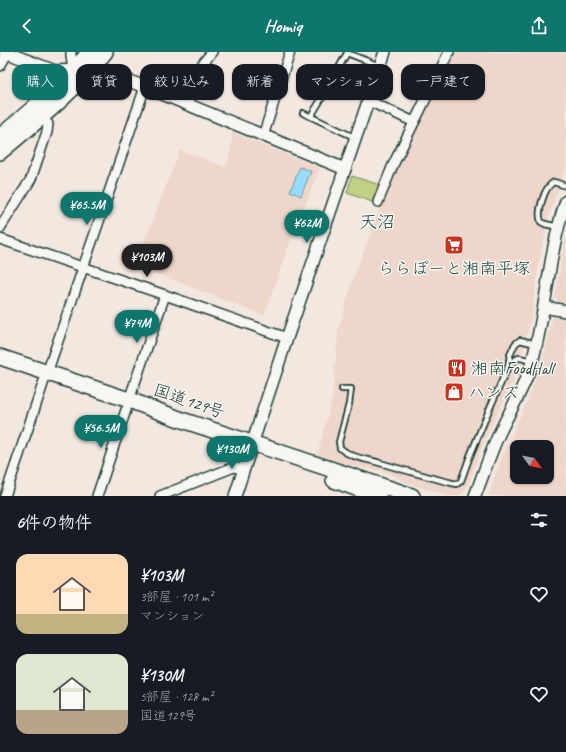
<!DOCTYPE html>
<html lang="ja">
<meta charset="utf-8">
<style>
body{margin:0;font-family:Caveat,"Klee One",sans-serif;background:#242831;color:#f1f3f6;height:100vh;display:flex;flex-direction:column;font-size:15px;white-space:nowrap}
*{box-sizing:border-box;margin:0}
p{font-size:13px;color:#9ea1a6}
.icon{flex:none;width:22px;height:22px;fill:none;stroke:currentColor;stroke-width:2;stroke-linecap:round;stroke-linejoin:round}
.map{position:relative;height:444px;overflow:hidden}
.side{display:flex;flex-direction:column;background:#171b24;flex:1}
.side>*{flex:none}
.hud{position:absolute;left:12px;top:12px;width:542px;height:36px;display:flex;gap:8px}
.needle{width:26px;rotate:123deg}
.fabs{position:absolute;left:510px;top:388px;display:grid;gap:8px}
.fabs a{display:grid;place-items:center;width:44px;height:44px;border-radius:8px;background:#171b24;box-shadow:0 1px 3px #0004;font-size:20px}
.price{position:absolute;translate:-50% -34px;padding:0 9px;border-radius:14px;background:#0f766e;color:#fff;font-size:13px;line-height:26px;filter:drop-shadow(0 1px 2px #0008)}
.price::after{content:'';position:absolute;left:50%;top:24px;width:12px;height:9px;margin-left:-6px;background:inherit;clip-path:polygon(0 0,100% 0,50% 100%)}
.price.on{background:#222;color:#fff}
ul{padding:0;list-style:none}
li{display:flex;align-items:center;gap:12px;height:100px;padding:0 16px}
li span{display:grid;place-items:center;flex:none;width:112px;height:80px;border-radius:12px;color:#555}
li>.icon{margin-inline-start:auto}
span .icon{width:48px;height:48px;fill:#fffc;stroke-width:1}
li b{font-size:17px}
h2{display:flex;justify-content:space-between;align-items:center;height:48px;padding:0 16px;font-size:17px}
.pill{padding:0 14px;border-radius:12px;background:#171b24;box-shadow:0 1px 3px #0004;font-size:14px;line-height:36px}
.pill.on{background:#0f766e;color:#fff}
header{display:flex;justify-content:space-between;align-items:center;height:52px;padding:0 16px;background:#0f766e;color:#fff;font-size:18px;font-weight:700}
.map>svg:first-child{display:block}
.built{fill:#eed7ca;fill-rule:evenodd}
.green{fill:#c0d185;stroke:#70875c}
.water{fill:#97dcf9;stroke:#679caa}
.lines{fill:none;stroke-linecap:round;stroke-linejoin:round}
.service-casing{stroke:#1f3d34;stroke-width:8}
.minor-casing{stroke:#1f3d34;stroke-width:12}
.tertiary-casing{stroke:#1f3d34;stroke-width:14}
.trunk-casing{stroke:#1f3d34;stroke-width:18}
.service{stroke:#f6f6f2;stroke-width:4.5}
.minor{stroke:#f6f6f2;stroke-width:9}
.tertiary{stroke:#f6f6f2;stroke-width:11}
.trunk{stroke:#f6f6f2;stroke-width:15}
.labels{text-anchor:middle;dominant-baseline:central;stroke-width:3;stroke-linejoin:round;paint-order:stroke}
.poi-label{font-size:17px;fill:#1f3d34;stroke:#f6f6f2;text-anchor:start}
.street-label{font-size:17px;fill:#1f3d34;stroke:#f6f6f2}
.neighbourhood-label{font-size:18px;fill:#1f3d34;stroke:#f6f6f2}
</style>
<header><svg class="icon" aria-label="back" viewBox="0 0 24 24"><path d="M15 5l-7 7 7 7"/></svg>Homiq<svg class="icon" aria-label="share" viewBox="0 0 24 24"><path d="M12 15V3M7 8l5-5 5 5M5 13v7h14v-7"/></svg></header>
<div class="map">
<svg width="566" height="444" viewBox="0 0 566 444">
<rect width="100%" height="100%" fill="#f2e8e0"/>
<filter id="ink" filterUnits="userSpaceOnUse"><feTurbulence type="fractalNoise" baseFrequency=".025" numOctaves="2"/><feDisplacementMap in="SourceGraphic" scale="8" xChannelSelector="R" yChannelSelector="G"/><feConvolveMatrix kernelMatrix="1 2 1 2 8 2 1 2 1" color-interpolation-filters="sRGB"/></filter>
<g filter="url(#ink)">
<!-- built -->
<g class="built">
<polygon points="454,0 566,0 566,117 561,127 548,168 539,211 531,268 519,312 512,333 484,389 468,434 463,441 458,444 448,444 407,431 392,423 380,419 348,413 317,405 333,341 338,278 353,228 389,130 439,28"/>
<polygon points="232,80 320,116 286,201 264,264 135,213 180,98 225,115 228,108 232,89"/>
<polygon points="566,183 566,251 559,250 555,246 564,192"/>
<path d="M557,262L566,264V444H488L501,407L515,375L527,349L540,316L546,295L552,266ZM517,395H547V425H517Z"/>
</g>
<!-- green -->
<polygon class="green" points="352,124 380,133 375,151 347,141"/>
<!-- water -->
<polygon class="water" points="300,115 311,119 301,144 290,139"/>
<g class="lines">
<defs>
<g id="service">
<polyline points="303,61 356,86"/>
<polyline points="311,64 325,41 347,1 380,14"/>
<path d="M558,175L545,172L541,170C537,160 544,135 554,130L566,134"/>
<path d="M509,314C518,303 519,305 532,310"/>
<path d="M342,337H351L349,352L339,390L340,396C351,406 367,407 380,411C404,418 428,425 452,431L457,432L461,429L470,404L489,358L508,315L510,303L515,292L520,288L536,292"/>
</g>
<g id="minor">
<polyline points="71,0 71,4 73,19"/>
<polyline points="0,14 8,0"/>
<polyline points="179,49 194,22 212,0"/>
<polyline points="369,49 414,70"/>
<polyline points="263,84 290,0"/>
<polyline points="378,150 393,113 449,0"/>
<polyline points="0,176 31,127 47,80 48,72 41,65"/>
<polyline points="0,187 165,243 287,286"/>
<polyline points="47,321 145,35"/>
<polyline points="129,348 165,243"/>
<polyline points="5,444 44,329"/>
<polyline points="97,444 126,358"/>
<polyline points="160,444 234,415 244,418"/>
</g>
<g id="tertiary">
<polyline points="5,0 55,19 77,18"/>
<polyline points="92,7 95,12 104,18 111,22 145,35 345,117"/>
<polyline points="544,255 566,259"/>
<polyline points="235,444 287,286 385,0"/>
<path d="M475,444C483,423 490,402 499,382C510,358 525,335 532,310C547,257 548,201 566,149"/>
</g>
<g id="trunk">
<polyline points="0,85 53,39 69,23 90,0"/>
<path d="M0,100C37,69 75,39 105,0"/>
<polyline points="0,305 129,348 182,368 412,444"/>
<polyline points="334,428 378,444"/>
</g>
</defs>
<!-- service casing -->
<use href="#service" class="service-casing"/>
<!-- minor casing -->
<use href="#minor" class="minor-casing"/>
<!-- tertiary casing -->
<use href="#tertiary" class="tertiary-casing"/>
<!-- trunk casing -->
<use href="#trunk" class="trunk-casing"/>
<!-- service -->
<use href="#service" class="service"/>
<!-- minor -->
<use href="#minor" class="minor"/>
<!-- tertiary -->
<use href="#tertiary" class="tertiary"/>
<!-- trunk -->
<use href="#trunk" class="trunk"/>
</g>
</g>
<!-- icons -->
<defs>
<symbol id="supermarket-square" viewBox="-11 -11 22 22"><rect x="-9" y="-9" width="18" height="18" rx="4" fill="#c8321e" stroke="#f6f6f2"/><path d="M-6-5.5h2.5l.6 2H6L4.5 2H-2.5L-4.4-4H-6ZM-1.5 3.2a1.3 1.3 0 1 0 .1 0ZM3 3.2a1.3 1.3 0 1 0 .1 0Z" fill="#fff"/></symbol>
<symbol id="restaurant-square" viewBox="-11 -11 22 22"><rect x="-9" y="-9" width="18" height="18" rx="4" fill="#c8321e" stroke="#f6f6f2"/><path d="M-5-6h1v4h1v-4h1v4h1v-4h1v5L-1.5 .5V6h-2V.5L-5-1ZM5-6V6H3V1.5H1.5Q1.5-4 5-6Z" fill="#fff"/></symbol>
<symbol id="shop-square" viewBox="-11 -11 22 22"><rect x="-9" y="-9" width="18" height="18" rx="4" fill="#c8321e" stroke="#f6f6f2"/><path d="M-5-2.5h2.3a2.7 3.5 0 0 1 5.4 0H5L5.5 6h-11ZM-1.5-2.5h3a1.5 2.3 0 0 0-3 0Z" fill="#fff"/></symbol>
</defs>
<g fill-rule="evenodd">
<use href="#supermarket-square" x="443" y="182" width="22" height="22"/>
<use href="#restaurant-square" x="446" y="305" width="22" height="22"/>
<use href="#shop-square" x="443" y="329" width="22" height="22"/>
</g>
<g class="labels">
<!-- poi labels -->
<g class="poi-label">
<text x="454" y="216" text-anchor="middle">ららぽーと湘南平塚</text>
<text x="471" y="316">湘南FoodHall</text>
<text x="468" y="340">ハンズ</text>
</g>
<!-- street labels -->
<g class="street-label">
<text transform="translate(189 349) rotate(19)">国道129号</text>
</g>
<!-- neighbourhood labels -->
<g class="neighbourhood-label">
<text x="377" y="170">天沼</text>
</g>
</g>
</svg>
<div class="fabs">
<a><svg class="needle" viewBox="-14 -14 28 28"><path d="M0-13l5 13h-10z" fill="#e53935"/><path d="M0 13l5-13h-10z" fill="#9ea1a6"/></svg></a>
</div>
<b class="price" style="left:87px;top:174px">¥65.5M</b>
<b class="price" style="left:307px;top:192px">¥62M</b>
<b class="price on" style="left:147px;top:226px">¥103M</b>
<b class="price" style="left:137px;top:292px">¥74M</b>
<b class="price" style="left:101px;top:397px">¥56.5M</b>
<b class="price" style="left:232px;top:418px">¥130M</b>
<div class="hud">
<a class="pill on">購入</a>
<a class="pill">賃貸</a>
<a class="pill">絞り込み</a>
<a class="pill">新着</a>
<a class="pill">マンション</a>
<a class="pill">一戸建て</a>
</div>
</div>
<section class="side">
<h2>6件の物件<svg class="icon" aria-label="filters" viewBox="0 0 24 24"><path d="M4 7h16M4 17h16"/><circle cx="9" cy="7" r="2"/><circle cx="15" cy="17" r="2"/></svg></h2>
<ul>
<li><span style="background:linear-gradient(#ffd9b3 75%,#c2b280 0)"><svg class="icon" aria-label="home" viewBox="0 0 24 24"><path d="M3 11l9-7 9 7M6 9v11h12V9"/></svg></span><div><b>¥103M</b><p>3部屋 · 101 m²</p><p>マンション</p></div><svg class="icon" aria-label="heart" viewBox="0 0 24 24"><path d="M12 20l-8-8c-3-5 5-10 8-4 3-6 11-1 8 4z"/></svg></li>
<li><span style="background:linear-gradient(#dfe7d0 70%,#b9a48a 0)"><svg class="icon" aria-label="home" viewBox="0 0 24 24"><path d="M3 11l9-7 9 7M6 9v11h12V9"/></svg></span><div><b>¥130M</b><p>5部屋 · 128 m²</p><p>国道129号</p></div><svg class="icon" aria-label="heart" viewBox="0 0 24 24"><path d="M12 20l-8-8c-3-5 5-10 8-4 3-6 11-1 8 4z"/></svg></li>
</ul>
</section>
